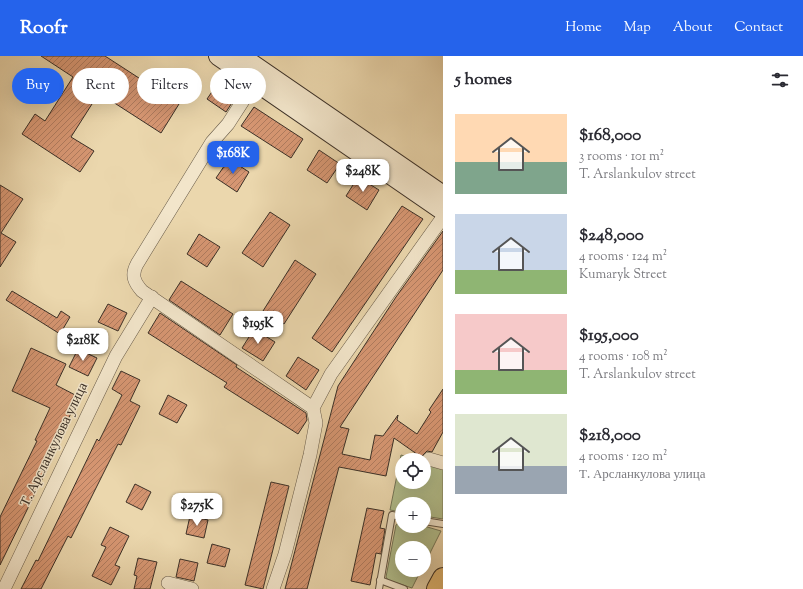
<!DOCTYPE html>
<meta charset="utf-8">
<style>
body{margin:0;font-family:"Sorts Mill Goudy",serif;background:#f7f7f7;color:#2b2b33;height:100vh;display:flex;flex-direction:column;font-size:15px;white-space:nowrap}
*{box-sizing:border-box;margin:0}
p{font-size:13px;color:#7c7c81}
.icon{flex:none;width:22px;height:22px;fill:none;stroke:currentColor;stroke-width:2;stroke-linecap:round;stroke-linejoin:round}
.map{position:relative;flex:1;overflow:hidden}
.side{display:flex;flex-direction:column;background:#fff;width:360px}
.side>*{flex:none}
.banner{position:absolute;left:12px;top:12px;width:371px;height:36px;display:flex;gap:8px}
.buttons{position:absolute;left:395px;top:397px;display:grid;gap:8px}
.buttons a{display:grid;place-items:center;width:36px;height:36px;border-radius:50%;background:#fff;box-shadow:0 4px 16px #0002;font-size:20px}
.price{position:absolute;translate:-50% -34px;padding:0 9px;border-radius:8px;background:#fff;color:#222;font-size:13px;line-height:26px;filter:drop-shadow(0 1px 2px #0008)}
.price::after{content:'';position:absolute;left:50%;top:24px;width:12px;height:9px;margin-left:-6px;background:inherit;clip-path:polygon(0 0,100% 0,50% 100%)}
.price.selected{background:#2563eb;color:#fff}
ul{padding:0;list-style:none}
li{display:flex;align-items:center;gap:12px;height:100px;padding:0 12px}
li span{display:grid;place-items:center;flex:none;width:112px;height:80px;border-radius:0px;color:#555}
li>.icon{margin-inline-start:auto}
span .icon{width:48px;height:48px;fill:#fffc;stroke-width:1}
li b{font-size:17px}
h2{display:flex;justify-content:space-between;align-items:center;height:48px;padding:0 12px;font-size:17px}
.chip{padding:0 14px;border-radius:18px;background:#fff;box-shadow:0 4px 16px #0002;font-size:14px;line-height:36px}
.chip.selected{background:#2563eb;color:#fff}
header{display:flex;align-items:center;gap:24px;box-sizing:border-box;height:56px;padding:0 20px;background:#2563eb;color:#fff}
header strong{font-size:19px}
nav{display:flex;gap:22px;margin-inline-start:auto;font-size:14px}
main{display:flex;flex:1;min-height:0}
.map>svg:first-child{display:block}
.grass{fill:#b3bf8d;stroke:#77785a}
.building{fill:url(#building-hatch);stroke:#3b3027}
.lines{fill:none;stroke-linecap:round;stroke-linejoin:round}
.service-casing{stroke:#675a48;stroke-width:8}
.minor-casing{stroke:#675a48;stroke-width:14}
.secondary-casing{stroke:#3b3027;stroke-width:20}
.primary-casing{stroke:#3b3027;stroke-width:22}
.service{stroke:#f2e5ca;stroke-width:6}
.minor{stroke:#f2e5ca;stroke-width:13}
.secondary{stroke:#f2e5ca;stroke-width:18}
.primary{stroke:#e6bc76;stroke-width:20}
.labels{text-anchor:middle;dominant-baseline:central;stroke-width:3;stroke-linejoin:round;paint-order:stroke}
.street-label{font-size:14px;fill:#3b3027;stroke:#f2e5ca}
</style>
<header>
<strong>Roofr</strong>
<nav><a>Home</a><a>Map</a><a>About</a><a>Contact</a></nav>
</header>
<main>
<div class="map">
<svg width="443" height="533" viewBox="0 0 443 533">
<defs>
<pattern id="building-hatch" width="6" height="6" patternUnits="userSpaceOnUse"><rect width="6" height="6" fill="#d69672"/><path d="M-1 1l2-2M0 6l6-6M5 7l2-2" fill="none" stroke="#af7b5e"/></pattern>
</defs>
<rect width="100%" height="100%" fill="#ebd7ad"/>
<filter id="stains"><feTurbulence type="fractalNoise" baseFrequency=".005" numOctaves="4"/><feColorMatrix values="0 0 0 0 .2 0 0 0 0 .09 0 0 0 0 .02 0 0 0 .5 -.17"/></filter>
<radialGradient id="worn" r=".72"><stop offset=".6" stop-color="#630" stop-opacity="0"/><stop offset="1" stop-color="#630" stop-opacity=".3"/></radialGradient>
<!-- grass -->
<g class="grass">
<polygon points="401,399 418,404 402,404 402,426 424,426 424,406 443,412 443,463 424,460 424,448 402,448 402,456 390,454"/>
<polygon points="401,465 402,470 424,470 441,475 424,509 424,492 402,492 402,514 421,514 412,532 388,524 386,521 396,469"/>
</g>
<!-- building -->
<g class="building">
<polygon points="41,0 105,0 179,48 161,77 99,37 71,81 94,95 80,116 22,78 35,58 45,65 73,21"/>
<polygon points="220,24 239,36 226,56 207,43"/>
<polygon points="254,51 303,83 291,102 241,70"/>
<polygon points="319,94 340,108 327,127 307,114"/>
<polygon points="229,103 249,116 237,136 216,122"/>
<polygon points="358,121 379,134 367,154 346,140"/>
<polygon points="0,129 23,143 1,177 16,186 0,211"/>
<polygon points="402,150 423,163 332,296 312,282"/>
<polygon points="270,156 290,169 263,211 242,197"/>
<polygon points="443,175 443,214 340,371 349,373 342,398 370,404 375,379 383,380 398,359 397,364 417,378 431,356 429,354 443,333 443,376 432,396 427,395 421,401 394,382 386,420 339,411 307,533 285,533 338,330 396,241"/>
<polygon points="199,178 220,191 207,211 187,198"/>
<polygon points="295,204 316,218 284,268 263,255"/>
<polygon points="181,225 233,258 220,279 169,244"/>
<polygon points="12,235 57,262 61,255 70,261 60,278 6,244"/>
<polygon points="108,248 127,257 118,275 98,266"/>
<polygon points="160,257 237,309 236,311 306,357 307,364 298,378 224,331 227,327 148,277"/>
<polygon points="254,273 275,286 263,305 242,292"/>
<polygon points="31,292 66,308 56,329 79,341 48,404 51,405 0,509 0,461 37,385 35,384 50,352 12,335"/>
<polygon points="78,293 97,302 88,320 69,311"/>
<polygon points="298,301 319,314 306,334 286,320"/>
<polygon points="121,315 140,324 130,345 140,350 121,389 118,388 71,482 68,480 41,533 21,533 36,504 38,505 97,383 99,385 122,339 112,333"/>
<polygon points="168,339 187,349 177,367 159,358"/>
<polygon points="271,426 289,430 263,533 245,529"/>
<polygon points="135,428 151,436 142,454 126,446"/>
<polygon points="367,452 384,455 380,472 385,473 381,498 376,497 370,529 351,525"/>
<polygon points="190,460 208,464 204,482 186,478"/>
<polygon points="110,471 129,480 115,509 120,511 111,529 92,520 106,491 101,489"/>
<polygon points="212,488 230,493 225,511 207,507"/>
<polygon points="138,502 157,506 150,533 134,533 137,520 134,519"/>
<polygon points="180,503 198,507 194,525 176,521"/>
</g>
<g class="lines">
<defs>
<g id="service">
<polyline points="424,465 443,468"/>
<polyline points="380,524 404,533"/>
<polyline points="379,533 392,459 402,461"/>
</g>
<g id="minor">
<path d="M255,26L228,68L212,86L137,208C131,219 134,226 142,235L313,352"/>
<polyline points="429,403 443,407"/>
<polyline points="168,527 192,533"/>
<polyline points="4,533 116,300 152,241"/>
<polyline points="273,533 285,498 310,399 316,367 313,352 331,318 443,161"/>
</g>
<g id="secondary">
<polyline points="218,0 443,155"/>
<polyline points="241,0 443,139"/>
</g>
<polyline id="primary" points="437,533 443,522"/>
</defs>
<!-- service casing -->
<use href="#service" class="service-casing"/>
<!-- minor casing -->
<use href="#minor" class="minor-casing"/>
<!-- secondary casing -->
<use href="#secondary" class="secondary-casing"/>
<!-- primary casing -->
<use href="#primary" class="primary-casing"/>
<!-- service -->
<use href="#service" class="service"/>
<!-- minor -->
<use href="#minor" class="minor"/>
<!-- secondary -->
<use href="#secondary" class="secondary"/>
<!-- primary -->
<use href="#primary" class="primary"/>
</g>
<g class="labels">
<!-- street labels -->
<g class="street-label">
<text transform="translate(55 389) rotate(-64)">Т. Арсланкулова улица</text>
</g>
</g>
<rect width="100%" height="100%" filter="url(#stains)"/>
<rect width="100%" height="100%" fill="url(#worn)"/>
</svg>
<div class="buttons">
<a><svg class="icon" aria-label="locate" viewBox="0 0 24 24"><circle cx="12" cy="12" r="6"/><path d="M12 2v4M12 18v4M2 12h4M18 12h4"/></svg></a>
<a>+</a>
<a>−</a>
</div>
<b class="price selected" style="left:233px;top:119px">$168K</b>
<b class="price" style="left:363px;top:137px">$248K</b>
<b class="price" style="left:258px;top:289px">$195K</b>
<b class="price" style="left:83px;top:306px">$218K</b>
<b class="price" style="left:197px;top:471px">$275K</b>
<div class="banner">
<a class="chip selected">Buy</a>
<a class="chip">Rent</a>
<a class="chip">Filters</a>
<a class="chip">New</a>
</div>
</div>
<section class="side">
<h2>5 homes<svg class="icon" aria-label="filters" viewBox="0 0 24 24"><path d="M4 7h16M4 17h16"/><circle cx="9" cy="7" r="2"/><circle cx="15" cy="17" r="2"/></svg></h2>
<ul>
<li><span style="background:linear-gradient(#ffd9b3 60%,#7fa58c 0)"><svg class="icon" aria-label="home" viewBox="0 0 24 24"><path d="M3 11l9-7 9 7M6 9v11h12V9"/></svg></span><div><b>$168,000</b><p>3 rooms · 101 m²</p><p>T. Arslankulov street</p></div></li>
<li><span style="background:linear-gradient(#c9d6e8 70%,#8fb573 0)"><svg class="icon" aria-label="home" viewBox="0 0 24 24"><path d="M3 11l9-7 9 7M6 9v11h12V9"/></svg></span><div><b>$248,000</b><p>4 rooms · 124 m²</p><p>Kumaryk Street</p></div></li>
<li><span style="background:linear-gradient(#f6c9c9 70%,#8fb573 0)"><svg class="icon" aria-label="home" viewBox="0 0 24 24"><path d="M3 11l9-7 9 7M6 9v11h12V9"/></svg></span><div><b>$195,000</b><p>4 rooms · 108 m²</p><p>T. Arslankulov street</p></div></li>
<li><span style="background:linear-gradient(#dfe7d0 65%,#9aa5b1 0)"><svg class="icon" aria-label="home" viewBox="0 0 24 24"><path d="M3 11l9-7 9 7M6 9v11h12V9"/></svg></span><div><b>$218,000</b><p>4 rooms · 120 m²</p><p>Т. Арсланкулова улица</p></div></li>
</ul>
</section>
</main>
